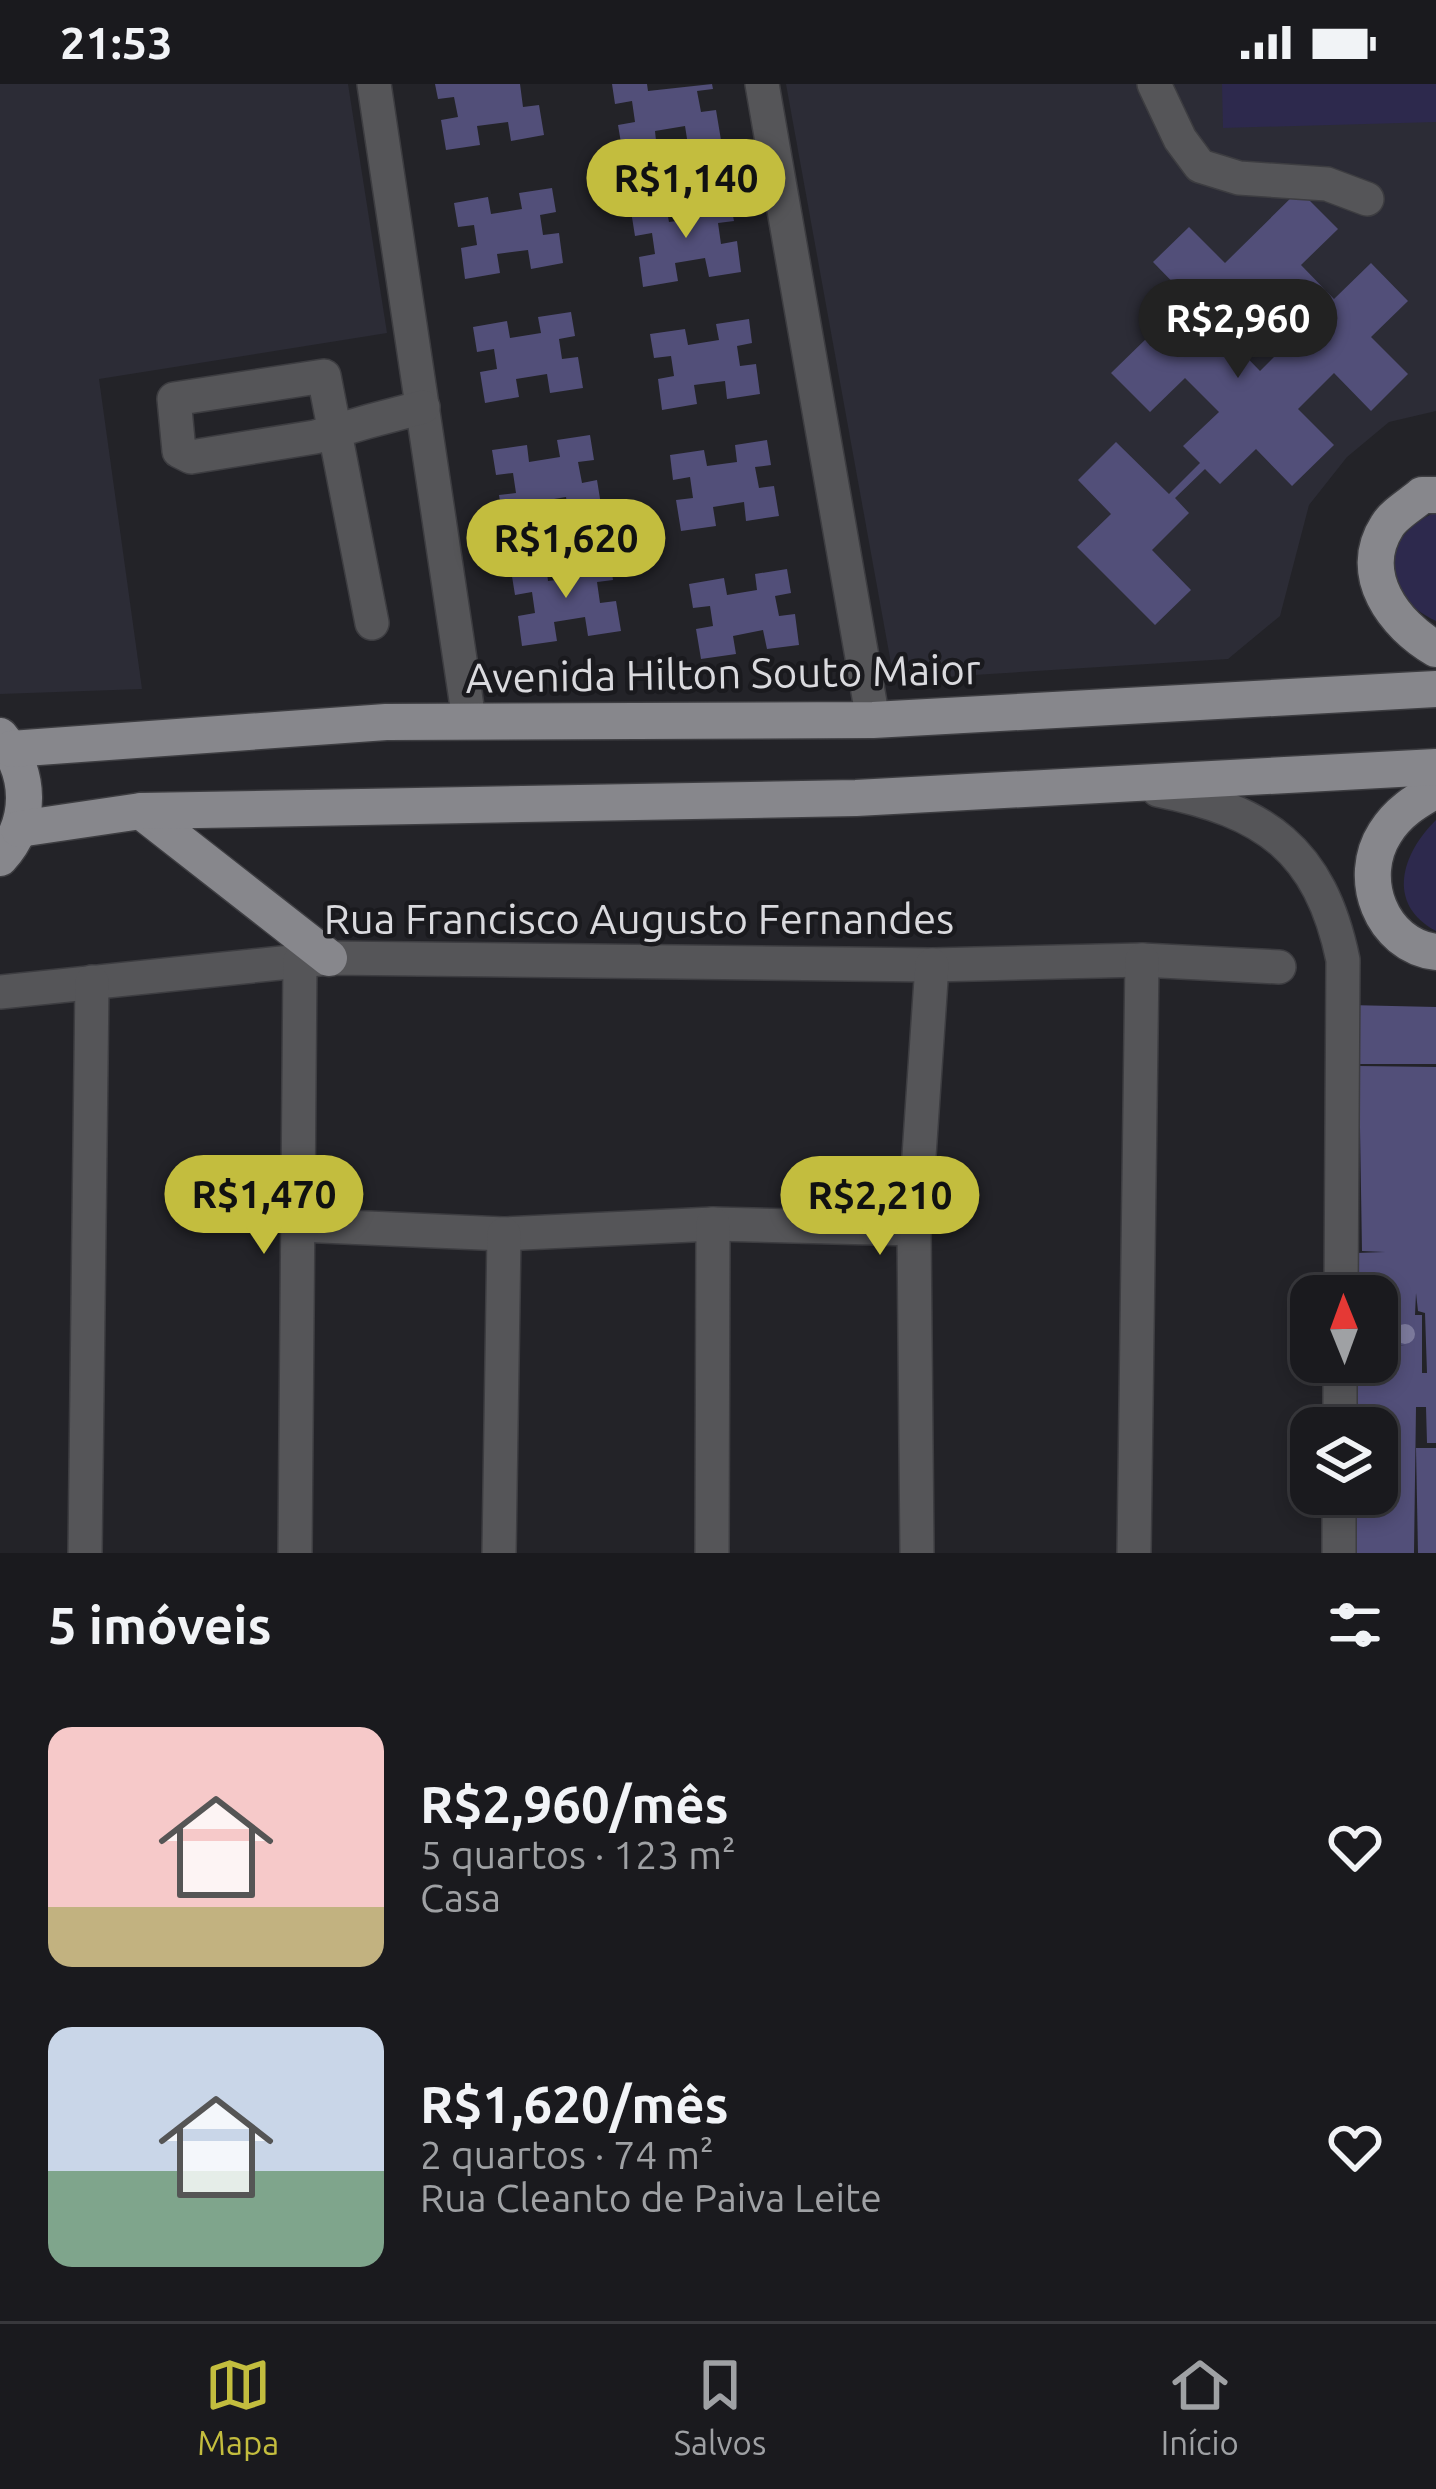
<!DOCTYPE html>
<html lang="pt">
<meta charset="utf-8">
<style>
body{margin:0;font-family:Ubuntu,sans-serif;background:#232327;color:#f1f3f6;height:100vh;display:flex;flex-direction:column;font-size:45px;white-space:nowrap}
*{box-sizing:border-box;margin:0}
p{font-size:39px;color:#9fa1a4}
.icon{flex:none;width:66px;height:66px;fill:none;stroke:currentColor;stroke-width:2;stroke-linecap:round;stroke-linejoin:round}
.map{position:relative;height:1469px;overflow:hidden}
.panel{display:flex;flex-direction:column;background:#1a1a1e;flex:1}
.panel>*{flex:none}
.needle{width:78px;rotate:359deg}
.controls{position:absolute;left:1290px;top:1191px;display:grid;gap:24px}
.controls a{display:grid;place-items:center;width:108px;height:108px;border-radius:24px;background:#1a1a1e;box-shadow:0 6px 18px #0003,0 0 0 3px #38383c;font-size:60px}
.price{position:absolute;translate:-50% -102px;padding:0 27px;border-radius:42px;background:#c3bd3e;color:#111;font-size:39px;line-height:78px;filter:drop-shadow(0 3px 6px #0008)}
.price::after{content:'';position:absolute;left:50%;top:72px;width:36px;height:27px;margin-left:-18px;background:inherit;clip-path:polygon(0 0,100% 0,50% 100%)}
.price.on{background:#222;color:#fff}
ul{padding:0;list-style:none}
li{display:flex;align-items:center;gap:36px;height:300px;padding:0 48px}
li span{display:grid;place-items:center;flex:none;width:336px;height:240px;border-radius:24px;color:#555}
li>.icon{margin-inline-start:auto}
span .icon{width:144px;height:144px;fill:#fffc;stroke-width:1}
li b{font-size:51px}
h2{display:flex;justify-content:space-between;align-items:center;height:144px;padding:0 48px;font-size:51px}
.status{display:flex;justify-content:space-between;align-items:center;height:84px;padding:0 60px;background:#1a1a1e;direction:ltr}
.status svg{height:33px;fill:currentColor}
.menu{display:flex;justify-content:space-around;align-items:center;height:168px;border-top:3px solid #38383c;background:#1a1a1e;font-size:33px;color:#9fa1a4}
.menu a{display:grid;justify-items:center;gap:6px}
.menu .on{color:#c3bd3e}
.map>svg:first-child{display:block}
.built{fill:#2c2c36}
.green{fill:#2d294d}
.building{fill:#524f79;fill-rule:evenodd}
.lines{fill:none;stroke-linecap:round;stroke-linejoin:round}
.minor-casing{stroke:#3d3d41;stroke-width:36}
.major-casing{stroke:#3d3d41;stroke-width:39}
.minor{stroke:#555558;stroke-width:33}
.major{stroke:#87878c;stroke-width:36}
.tree{fill:#7c7a9c}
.labels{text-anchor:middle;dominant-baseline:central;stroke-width:9;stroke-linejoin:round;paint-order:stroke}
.street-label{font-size:42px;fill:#dadade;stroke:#1a1a1e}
</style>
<div class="status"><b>21:53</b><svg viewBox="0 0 49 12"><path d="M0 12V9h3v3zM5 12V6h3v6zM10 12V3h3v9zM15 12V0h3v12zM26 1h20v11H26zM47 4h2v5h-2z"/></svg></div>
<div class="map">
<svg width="1436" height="1469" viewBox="0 0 1436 1469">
<rect width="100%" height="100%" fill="#232328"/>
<!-- built -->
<g class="built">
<polygon points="0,0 348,0 387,249 99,295 142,605 0,610"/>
<polygon points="786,0 1436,0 1436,327 1389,338 1347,373 1309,421 1280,532 1228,575 894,596"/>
</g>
<!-- green -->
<g class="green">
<polygon points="1222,0 1436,0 1436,38 1223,44"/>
<path d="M1436,428V537C1380,511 1378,453 1436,428Z"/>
<path d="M1436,736V847C1385,820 1402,769 1436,736Z"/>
</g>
<!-- building -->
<g class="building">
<polygon points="435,0 520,0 523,23 539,21 544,51 511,57 508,38 477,42 480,61 446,66 441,36 458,33 454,13 438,15"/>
<polygon points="612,0 647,0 648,7 712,0 713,5 697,7 701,28 716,26 721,56 688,61 685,42 655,47 657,66 623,71 618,41 635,38 632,17 615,20"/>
<polygon points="552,104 556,128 540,131 543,151 559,149 563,179 531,185 528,166 497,170 500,189 465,195 461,164 477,161 474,141 458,143 454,119 488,113 491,130 522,125 519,109"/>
<path d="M1299,106L1338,145L1301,181L1334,215L1371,179L1408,217L1371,253L1408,290L1371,327L1334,289L1298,325L1334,361L1292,402L1256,365L1220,400L1205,385L1175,414L1189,429L1152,466L1191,506L1155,541L1077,463L1111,430L1078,396L1116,358L1169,410L1200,379L1183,362L1219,328L1185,294L1150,328L1111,289L1188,214L1153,178L1189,143L1225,179ZM1263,218L1296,251L1260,287L1227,253Z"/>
<polygon points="729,112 734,137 718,139 721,160 737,157 741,188 709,193 705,174 675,179 678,197 643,203 639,173 655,170 652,149 635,152 631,127 666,122 669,138 699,134 697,117"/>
<polygon points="571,228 575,252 559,255 562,275 578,273 583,304 550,309 547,290 516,295 519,313 485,319 480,288 497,285 494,265 477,268 473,243 507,237 510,254 541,249 538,233"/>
<polygon points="749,235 752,259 737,262 740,282 756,280 760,310 727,315 725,297 694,301 697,320 662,326 658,295 674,292 671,272 654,274 650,250 685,245 688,261 719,256 716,240"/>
<polygon points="590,351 594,376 578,378 582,399 597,396 602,427 569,432 566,413 536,418 539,437 504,442 499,411 516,409 513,389 496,391 492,366 527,361 529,378 560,373 557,356"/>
<polygon points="767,356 771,381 755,383 759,404 774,402 779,432 746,437 744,418 713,423 716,442 681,447 676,416 693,414 690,393 673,396 670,371 704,366 707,382 737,378 735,361"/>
<polygon points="609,471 613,496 597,498 600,519 616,517 621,547 588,552 585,533 554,538 557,557 522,562 518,532 535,529 532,508 515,511 511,486 546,481 548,497 579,493 576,476"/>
<polygon points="787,485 791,509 775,512 779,532 795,530 799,561 767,565 763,546 733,552 736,570 701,575 696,545 713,542 710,522 693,524 689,500 724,494 727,511 757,506 755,490"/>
<polygon points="1349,921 1436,923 1436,980 1349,980"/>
<path d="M1359,982L1436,983V1359H1427L1426,1323H1416L1414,1469H1349L1350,1410H1377V1344H1351V1336L1387,1335L1352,1333L1355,1278H1377V1262H1405L1377,1260V1212H1356V1169L1385,1168L1362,1167ZM1416,1209L1418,1227L1425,1229L1427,1289H1422V1231H1415Z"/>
<polygon points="1416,1364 1436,1364 1436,1469 1418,1469"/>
</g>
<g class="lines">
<defs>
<g id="minor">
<polyline points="374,0 469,636"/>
<polyline points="762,0 873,636"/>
<polyline points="1154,0 1180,55 1200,82 1239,94 1327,100 1367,115"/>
<path d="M372,539L324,292L174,315L179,367L191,373L315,353C351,342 387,332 423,323"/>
<path d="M1158,706C1265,727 1320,765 1343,876L1341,1212"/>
<polyline points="0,908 329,874 932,881 1142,876 1279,883"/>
<polyline points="299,1141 504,1150 713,1140 914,1145"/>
<polyline points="1340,1344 1340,1278"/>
<polyline points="85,1469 92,898"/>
<polyline points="295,1469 300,877"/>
<polyline points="499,1469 504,1150"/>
<polyline points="712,1469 713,1140"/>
<polyline points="917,1469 914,1145 932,881"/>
<polyline points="1134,1469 1142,876"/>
<polyline points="1339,1469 1339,1410"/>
</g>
<g id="major">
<path d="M1436,411H1422C1412,420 1394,430 1387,442C1356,490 1394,541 1436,565"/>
<path d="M0,652C31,688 33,738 0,774"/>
<polyline points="11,665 386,638 873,636 1436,605"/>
<path d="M1436,706C1415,718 1398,728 1385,749C1356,794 1381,861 1436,868"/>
<polyline points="141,727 329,874"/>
<polyline points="19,745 141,727 856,714 1436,683"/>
</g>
</defs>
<!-- minor casing -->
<use href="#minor" class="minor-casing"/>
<!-- major casing -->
<use href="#major" class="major-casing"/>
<!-- minor -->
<use href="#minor" class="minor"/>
<!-- major -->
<use href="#major" class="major"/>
</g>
<!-- trees -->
<circle class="tree" cx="1405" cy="1250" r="10"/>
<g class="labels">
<!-- street labels -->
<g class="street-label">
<text transform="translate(723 589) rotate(-1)">Avenida Hilton Souto Maior</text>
<text x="639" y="834">Rua Francisco Augusto Fernandes</text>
</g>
</g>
</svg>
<div class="controls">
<a><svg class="needle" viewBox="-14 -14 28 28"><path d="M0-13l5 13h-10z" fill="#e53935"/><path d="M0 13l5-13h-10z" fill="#9fa1a4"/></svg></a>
<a><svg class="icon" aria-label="layers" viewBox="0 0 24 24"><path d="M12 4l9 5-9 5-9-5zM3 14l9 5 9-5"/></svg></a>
</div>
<b class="price" style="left:686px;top:157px">R$1,140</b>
<b class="price on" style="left:1238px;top:297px">R$2,960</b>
<b class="price" style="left:566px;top:517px">R$1,620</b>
<b class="price" style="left:264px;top:1173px">R$1,470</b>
<b class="price" style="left:880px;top:1174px">R$2,210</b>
</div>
<section class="panel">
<h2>5 imóveis<svg class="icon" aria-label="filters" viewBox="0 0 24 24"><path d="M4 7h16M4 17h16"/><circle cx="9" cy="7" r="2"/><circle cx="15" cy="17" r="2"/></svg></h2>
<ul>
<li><span style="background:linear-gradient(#f6c9c9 75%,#c2b280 0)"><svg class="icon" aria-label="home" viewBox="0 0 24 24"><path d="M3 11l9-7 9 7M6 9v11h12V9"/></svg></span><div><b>R$2,960/mês</b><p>5 quartos · 123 m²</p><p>Casa</p></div><svg class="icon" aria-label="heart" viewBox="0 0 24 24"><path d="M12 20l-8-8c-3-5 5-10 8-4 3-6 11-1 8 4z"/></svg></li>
<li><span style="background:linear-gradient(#c9d6e8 60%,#7fa58c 0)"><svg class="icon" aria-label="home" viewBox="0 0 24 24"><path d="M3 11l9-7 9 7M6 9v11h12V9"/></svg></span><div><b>R$1,620/mês</b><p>2 quartos · 74 m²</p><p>Rua Cleanto de Paiva Leite</p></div><svg class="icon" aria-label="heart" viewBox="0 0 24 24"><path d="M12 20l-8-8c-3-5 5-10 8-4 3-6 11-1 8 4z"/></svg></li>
</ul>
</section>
<nav class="menu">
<a class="on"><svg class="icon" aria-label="map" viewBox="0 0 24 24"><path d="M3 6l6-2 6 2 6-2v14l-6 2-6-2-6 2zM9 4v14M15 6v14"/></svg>Mapa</a>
<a><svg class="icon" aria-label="saved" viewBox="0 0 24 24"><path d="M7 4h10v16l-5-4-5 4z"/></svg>Salvos</a>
<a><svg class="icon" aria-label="home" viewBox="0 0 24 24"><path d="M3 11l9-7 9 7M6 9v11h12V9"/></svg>Início</a>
</nav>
